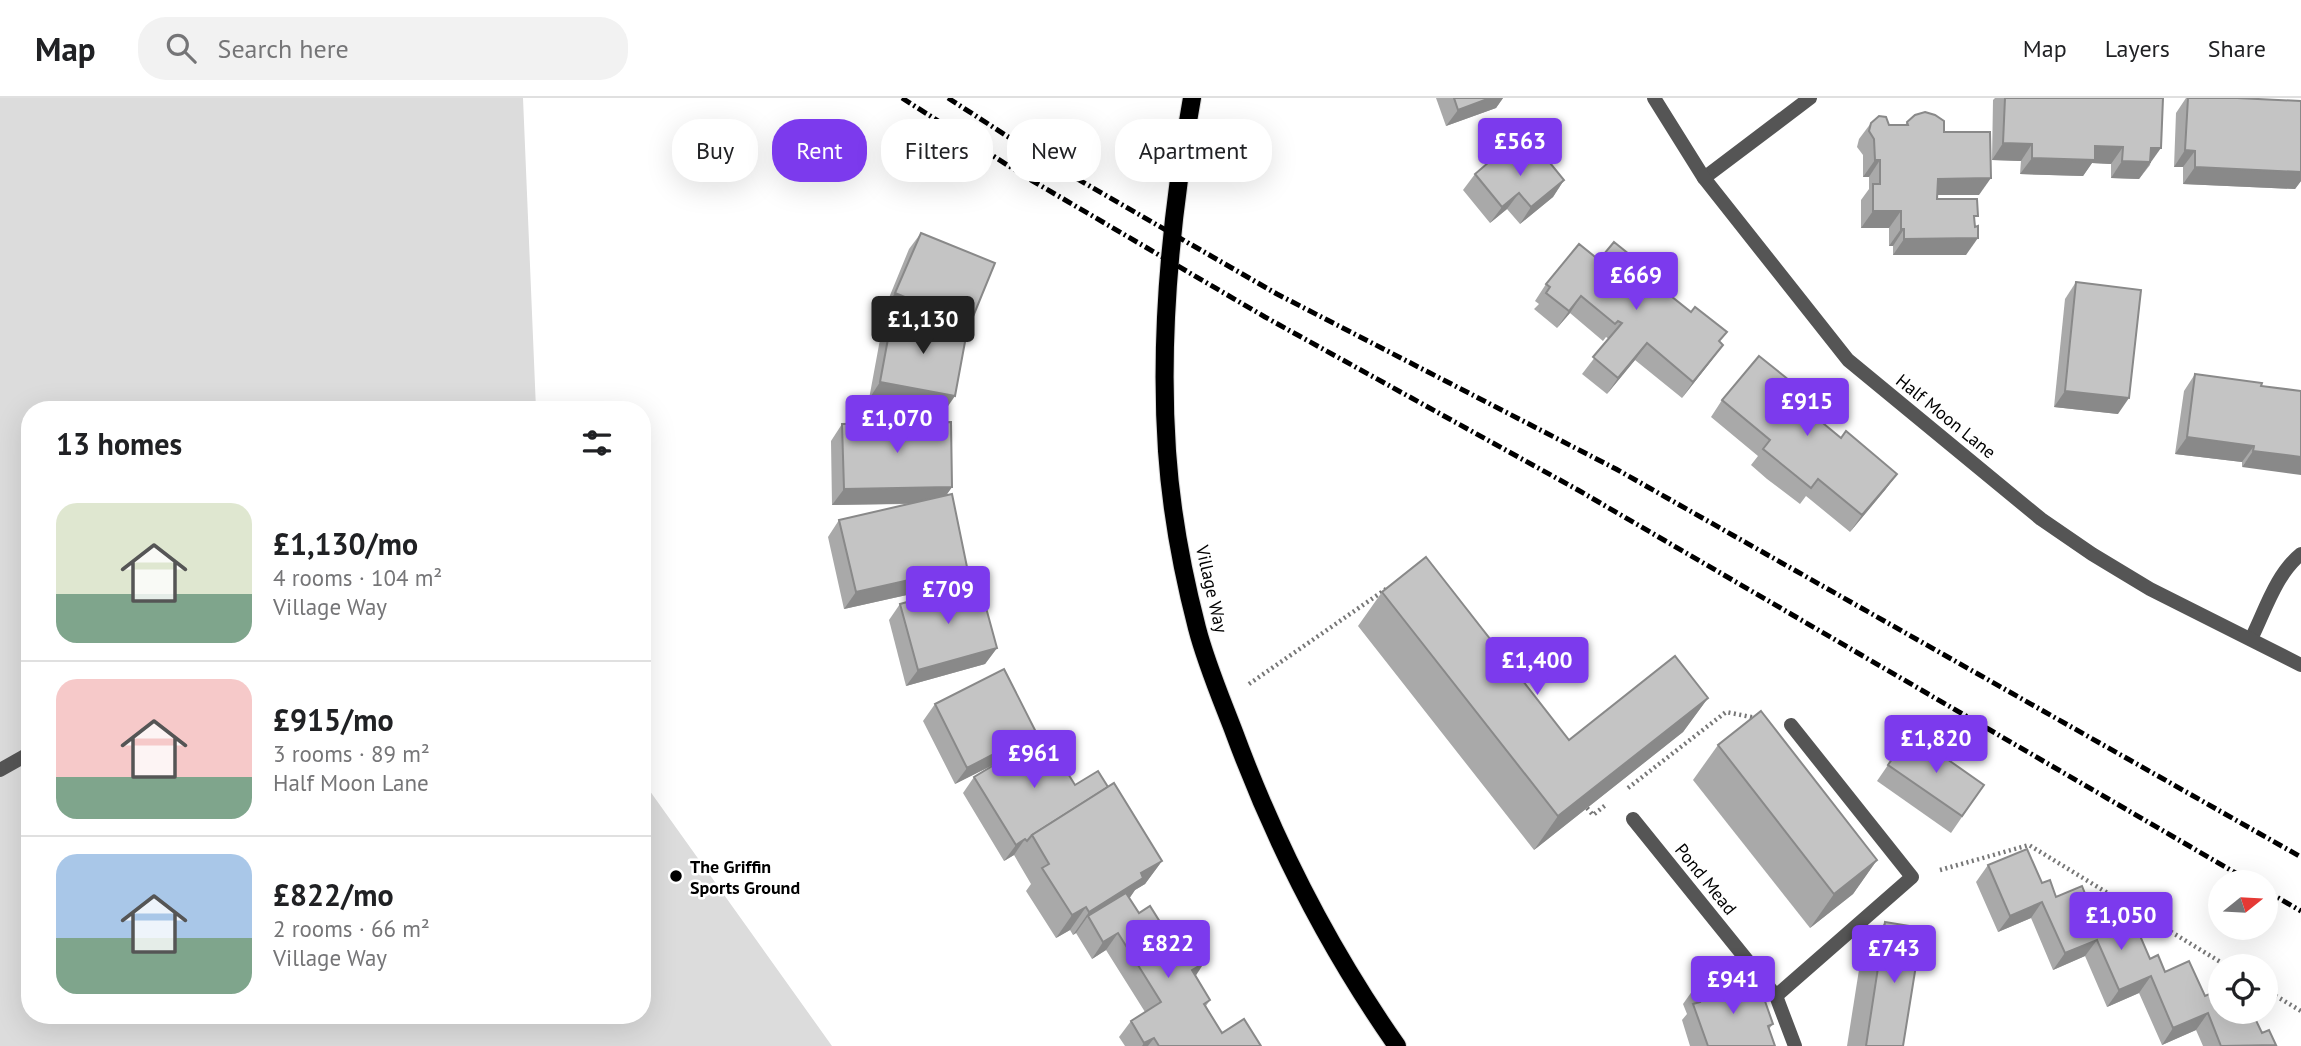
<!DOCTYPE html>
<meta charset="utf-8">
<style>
body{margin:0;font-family:"PT Sans",sans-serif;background:#f2f2f2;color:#202124;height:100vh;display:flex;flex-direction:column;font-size:26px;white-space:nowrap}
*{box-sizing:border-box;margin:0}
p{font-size:23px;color:#757577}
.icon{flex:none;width:38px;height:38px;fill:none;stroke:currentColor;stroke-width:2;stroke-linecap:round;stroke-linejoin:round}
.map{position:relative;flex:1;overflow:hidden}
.sheet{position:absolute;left:21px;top:303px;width:630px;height:623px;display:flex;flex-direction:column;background:#fff;border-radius:28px;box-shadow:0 7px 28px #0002}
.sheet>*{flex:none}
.banner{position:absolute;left:672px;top:21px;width:665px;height:63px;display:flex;gap:14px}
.needle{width:46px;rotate:72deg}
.buttons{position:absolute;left:2208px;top:772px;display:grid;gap:14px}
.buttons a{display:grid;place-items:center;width:70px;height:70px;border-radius:50%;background:#fff;box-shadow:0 7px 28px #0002;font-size:35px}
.price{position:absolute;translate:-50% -60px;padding:0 16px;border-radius:7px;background:#7c3aed;color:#fff;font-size:23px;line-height:46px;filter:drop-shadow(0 2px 4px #0008)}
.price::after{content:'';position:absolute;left:50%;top:42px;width:21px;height:16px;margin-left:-10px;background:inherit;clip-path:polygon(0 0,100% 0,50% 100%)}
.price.active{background:#222;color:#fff}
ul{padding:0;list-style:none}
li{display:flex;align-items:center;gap:21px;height:175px;padding:0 35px}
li+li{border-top:2px solid #e0e0e0}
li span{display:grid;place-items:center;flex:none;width:196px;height:140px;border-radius:21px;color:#555}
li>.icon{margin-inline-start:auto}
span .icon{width:84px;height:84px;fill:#fffc;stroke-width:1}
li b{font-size:30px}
h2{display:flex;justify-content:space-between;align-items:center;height:84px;padding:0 35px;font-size:30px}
.pill{padding:0 24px;border-radius:28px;background:#fff;box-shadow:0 7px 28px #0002;font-size:24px;line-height:63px}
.pill.active{background:#7c3aed;color:#fff}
header{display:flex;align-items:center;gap:42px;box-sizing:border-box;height:98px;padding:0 35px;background:#fff;border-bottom:2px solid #e0e0e0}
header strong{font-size:33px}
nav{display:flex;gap:38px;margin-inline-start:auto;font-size:24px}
.search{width:490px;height:63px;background:#f2f2f2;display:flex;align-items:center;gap:18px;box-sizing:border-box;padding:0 24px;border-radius:28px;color:#757577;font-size:26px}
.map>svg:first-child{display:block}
.pitch{fill:#dcdcdc}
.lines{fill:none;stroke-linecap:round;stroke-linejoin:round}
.primary-casing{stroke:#dbdbdb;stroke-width:20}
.path{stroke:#777;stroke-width:4.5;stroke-dasharray:2 3.5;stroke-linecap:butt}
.service{stroke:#555;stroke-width:14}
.minor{stroke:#555;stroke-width:14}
.tertiary{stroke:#555;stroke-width:14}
.primary{stroke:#000;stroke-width:18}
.rail{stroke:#000;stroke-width:5;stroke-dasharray:10 3.5 2 3.5;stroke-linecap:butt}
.wall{fill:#a9a9a9}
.shaded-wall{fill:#898989}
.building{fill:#c4c4c4;stroke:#898989;stroke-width:2}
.poi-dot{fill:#000;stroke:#fff;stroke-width:2.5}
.labels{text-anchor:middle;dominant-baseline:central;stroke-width:5;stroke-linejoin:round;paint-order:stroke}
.street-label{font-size:18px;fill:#000;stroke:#fff}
.poi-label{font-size:18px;font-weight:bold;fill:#000;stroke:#fff;text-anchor:start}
</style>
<header>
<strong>Map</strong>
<div class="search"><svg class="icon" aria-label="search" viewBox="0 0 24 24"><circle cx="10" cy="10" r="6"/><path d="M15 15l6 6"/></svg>Search here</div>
<nav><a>Map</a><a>Layers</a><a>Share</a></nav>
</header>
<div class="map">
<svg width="2301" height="948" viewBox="0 0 2301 948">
<rect width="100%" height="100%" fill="#fff"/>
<!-- pitch -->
<polygon class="pitch" points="0,0 523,0 536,311 30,312 30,917 642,917 642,682 832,948 0,948"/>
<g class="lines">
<defs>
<path id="primary" d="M1192,0C1171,116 1159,235 1167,353C1171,412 1182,472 1197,530C1206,565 1221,600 1234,634C1275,745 1329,851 1397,948"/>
</defs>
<!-- primary casing -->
<use href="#primary" class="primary-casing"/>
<!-- path -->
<g class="path">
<polyline points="1249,586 1389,489"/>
<polyline points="1628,690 1726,614 1756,620"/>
<polyline points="1587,710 1593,717 1607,706"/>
<polyline points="1940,772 2029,747 2227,868"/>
<polyline points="2266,892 2301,913"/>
</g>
<!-- service -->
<g class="service">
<path d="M2251,541C2265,513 2276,476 2301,456"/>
<polyline points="0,672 30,655"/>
</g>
<!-- minor -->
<g class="minor">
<polyline points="1704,80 1810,0"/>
<polyline points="1633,721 1776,898 1795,948"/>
<polyline points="1776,898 1912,779 1791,627"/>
</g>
<!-- tertiary -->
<polyline class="tertiary" points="1654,0 1704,80 1848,262 2041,421 2092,456 2150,491 2301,567"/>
<!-- primary -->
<use href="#primary" class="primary"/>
<!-- rail -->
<g class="rail">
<polyline points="902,0 1031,82 1265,219 1578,392 2251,784"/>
<polyline points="948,0 1041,60 1277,196 1616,371 2301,759"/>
<polyline points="2266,793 2301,813"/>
</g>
</g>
<!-- wall -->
<g class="wall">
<polygon points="1436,0 1503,0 1496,10 1446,28"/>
<polygon points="1995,0 2163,0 2150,67 2139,81 2111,80 2111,66 2092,65 2083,78 2020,76 2021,63 1992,62 1993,2"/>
<polygon points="2186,0 2237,0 2301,3 2301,83 2295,91 2183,86 2183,69 2174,69 2176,15"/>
<polygon points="1907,24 1944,34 1979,97 1937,97 1937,101 1975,122 1966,157 1893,157 1893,148 1889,148 1889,130 1861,130 1861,102 1869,91 1869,79 1863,79 1863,57 1857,49 1859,41 1871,25 1889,27 1905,27"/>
<polygon points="1515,67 1564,82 1553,99 1520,126 1507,111 1490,125 1463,92 1475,76"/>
<polygon points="921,135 970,226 965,233 944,314 869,301 881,236 892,219 910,222 884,212 909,151"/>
<polygon points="1599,162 1652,182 1720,244 1711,263 1682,300 1635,262 1607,296 1582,276 1609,241 1606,239 1603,243 1570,215 1557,230 1534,211 1539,206 1535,203 1546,186"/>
<polygon points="2076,184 2118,316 2054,309 2065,201"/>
<polygon points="2195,276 2261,288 2301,293 2242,369 2242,364 2175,356 2184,293"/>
<polygon points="1809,298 1802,308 1841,340 1897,376 1885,392 1850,434 1806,398 1800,406 1767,381 1751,367 1758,358 1711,319 1722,302"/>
<polygon points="842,326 952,389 946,397 956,486 844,511 828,439 839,422 909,406 832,407 831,343"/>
<polygon points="1382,494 1569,642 1708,600 1683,634 1534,752 1358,528"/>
<polygon points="900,506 997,550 985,566 906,588 889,522"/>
<polygon points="935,606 1028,646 1075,687 1108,689 1162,763 1145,786 1135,792 1129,800 1139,815 1172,843 1210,902 1206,908 1222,935 1261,948 1125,948 1119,939 1131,923 1145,914 1106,852 1092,861 1076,835 1073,837 1070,832 1056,840 1026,793 1031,786 1014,757 1004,763 963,695 974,679 998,664 955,686 923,623"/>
<polygon points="1910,635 1984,687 1951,735 1877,683"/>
<polygon points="1718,647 1877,762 1853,796 1810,830 1693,682"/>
<polygon points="1988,767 2042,785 2056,799 2096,823 2111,836 2150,861 2165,874 2205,898 2219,912 2262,935 2275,948 2203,948 2196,932 2162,947 2139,895 2107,909 2085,858 2053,872 2031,820 1998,834 1976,784"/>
<polygon points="1885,824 1903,948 1847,948 1861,859"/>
<polygon points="1695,889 1737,896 1773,926 1769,931 1775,948 1690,948 1682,922 1687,916 1683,906"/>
</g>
<!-- shaded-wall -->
<g class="shaded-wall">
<polygon points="1490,0 1503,0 1496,10 1446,28 1458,12"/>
<polygon points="2003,45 2032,46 2021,63 1992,62"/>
<polygon points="2095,48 2123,49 2111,66 2092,65 2083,78 2020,76 2032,60"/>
<polygon points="2151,50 2161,50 2139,81 2111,80 2122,63"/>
<polygon points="2185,52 2195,53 2183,69 2174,69"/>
<polygon points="1875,62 1880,62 1869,79 1863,79"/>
<polygon points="2301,67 2301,83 2295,91 2183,86 2195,69"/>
<polygon points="1991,80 1979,97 1926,97 1938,81"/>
<polygon points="1564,82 1553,99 1520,126 1531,109"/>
<polygon points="1519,95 1507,111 1490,125 1502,109"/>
<polygon points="1873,113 1901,113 1889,130 1861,130"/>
<polygon points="1901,131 1904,131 1893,148 1889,148"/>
<polygon points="1978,140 1966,157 1893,157 1904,141"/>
<polygon points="895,195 970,226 958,243 884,212"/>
<polygon points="1581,198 1570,215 1557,230 1569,213"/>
<polygon points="1647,245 1635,262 1607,296 1618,280"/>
<polygon points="1723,247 1711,263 1682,300 1693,284"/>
<polygon points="880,284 955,298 944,314 869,301"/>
<polygon points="2065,293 2129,300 2118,316 2054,309"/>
<polygon points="2187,339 2254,348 2242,364 2175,356"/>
<polygon points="2253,353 2301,359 2301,377 2242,369"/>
<polygon points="1897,376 1885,392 1850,434 1862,417"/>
<polygon points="952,389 941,405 832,407 844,391"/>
<polygon points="967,469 956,486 844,511 856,494"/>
<polygon points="997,550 985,566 906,588 918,572"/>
<polygon points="1708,600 1683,634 1534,752 1558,718"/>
<polygon points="1036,634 1025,651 955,686 967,670"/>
<polygon points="1025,741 1014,757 1004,763 1016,747"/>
<polygon points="1877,762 1853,796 1810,830 1834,796"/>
<polygon points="1162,763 1145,786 1135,792 1127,804 1088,818 1076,835 1073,837 1089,814 1141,775"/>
<polygon points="2042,804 2031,820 1998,834 2010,818"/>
<polygon points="1086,809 1070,832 1056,840 1072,817"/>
<polygon points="1118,835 1106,852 1092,861 1103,844"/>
<polygon points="2097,842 2085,858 2053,872 2065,855"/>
<polygon points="1204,865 1193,882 1192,872"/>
<polygon points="2151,878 2139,895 2107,909 2119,892"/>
<polygon points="2208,915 2196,932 2162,947 2173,930"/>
<polygon points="1154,940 1148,948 1142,948 1144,945"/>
</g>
<!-- building -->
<g class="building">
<polygon points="1454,0 1490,0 1458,12"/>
<polygon points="2005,0 2163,0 2161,50 2151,50 2150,64 2122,63 2123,49 2095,48 2095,62 2032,60 2032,46 2003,45"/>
<polygon points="2188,0 2237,0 2301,3 2301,74 2195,69 2195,53 2185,52"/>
<polygon points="1925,14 1935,17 1944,23 1944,34 1990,34 1991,80 1938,81 1937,101 1977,101 1978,118 1974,118 1975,129 1978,128 1978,140 1904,141 1904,131 1901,131 1901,113 1873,113 1873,86 1880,86 1880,62 1875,62 1874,41 1869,33 1871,25 1879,18 1886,19 1889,27 1908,27 1907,24 1915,17"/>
<polygon points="1537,49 1564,82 1531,109 1519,95 1502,109 1475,76 1503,52 1515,67"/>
<polygon points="921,135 995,165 970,226 895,195"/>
<polygon points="1614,144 1655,177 1651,182 1691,214 1695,209 1727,234 1719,243 1723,247 1693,284 1647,245 1618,280 1593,259 1622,225 1618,223 1615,226 1581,198 1569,213 1546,195 1550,189 1546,186 1579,146 1599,162"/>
<polygon points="2076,184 2141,192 2129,300 2065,293"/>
<polygon points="892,219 967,233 955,298 880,284"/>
<polygon points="1759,258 1809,298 1801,307 1841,340 1846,333 1897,376 1862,417 1818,381 1811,390 1763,351 1770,342 1722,302"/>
<polygon points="2195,276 2262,285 2261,288 2301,293 2301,359 2253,353 2254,348 2187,339"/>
<polygon points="951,324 952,389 844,391 842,326"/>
<polygon points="952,396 967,469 856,494 839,422"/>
<polygon points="1426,459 1569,642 1675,558 1708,600 1558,718 1382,494"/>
<polygon points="979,484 997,550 918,572 900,506"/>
<polygon points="1004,571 1036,634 967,670 935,606"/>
<polygon points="1761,613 1877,762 1834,796 1718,647"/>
<polygon points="1910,635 1984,687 1962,718 1888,667"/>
<polygon points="1044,637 1075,687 1098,673 1108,689 1032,737 1027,743 1025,741 1016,747 974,679"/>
<polygon points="1114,685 1162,763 1141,775 1143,780 1089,814 1086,809 1072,817 1042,770 1049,766 1032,737"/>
<polygon points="2027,751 2042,785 2050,782 2056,799 2082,788 2096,823 2104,820 2111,836 2135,826 2150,861 2158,857 2165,874 2189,863 2205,898 2212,895 2219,912 2221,911 2221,914 2252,914 2262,935 2269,932 2276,947 2221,948 2208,915 2173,930 2151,878 2119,892 2097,842 2065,855 2042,804 2010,818 1988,767"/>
<polygon points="1126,795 1139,815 1150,808 1172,843 1186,834 1204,865 1192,872 1210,902 1204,906 1222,935 1244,921 1261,948 1159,948 1154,940 1144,945 1131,923 1161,904 1118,835 1103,844 1088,818"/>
<polygon points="1885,824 1922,830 1903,948 1866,948"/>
<polygon points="1724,880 1728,895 1736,892 1737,896 1760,889 1773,926 1768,928 1775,948 1708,948 1693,906 1700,904 1695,889"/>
</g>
<!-- markers -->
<circle class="poi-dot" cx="676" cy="778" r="7"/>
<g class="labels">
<!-- street labels -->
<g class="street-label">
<text transform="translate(1946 318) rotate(39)">Half Moon Lane</text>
<text transform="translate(1212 491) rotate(77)">Village Way</text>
<text transform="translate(1706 781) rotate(51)">Pond Mead</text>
</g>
<!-- poi labels -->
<g class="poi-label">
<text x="690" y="768">The Griffin<tspan x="690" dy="21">Sports Ground</tspan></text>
</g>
</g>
</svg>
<div class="buttons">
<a><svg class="needle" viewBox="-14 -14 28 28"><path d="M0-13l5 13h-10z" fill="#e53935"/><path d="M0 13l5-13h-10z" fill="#757577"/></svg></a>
<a><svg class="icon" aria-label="locate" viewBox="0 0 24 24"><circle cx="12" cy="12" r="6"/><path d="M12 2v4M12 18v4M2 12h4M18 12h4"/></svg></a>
</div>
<b class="price" style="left:1520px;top:80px">£563</b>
<b class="price" style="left:1636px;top:214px">£669</b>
<b class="price active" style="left:923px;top:258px">£1,130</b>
<b class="price" style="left:1807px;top:340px">£915</b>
<b class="price" style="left:897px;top:357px">£1,070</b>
<b class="price" style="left:948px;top:528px">£709</b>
<b class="price" style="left:1537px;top:599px">£1,400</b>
<b class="price" style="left:1936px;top:677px">£1,820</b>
<b class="price" style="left:1034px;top:692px">£961</b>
<b class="price" style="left:2121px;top:854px">£1,050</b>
<b class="price" style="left:1168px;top:882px">£822</b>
<b class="price" style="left:1894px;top:887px">£743</b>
<b class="price" style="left:1733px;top:918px">£941</b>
<div class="banner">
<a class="pill">Buy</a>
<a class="pill active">Rent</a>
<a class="pill">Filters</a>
<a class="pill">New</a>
<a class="pill">Apartment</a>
</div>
<section class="sheet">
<h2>13 homes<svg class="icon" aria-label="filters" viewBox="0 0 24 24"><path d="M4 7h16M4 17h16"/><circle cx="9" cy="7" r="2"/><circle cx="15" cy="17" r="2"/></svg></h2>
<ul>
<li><span style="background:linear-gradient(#dfe7d0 65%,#7fa58c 0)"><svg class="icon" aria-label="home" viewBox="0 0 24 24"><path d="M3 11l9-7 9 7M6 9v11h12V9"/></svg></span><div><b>£1,130/mo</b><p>4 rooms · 104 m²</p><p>Village Way</p></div></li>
<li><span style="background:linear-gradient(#f6c9c9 70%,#7fa58c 0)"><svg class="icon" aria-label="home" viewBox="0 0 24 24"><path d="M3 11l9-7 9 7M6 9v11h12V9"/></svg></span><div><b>£915/mo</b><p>3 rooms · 89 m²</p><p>Half Moon Lane</p></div></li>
<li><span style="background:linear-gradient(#a9c7e8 60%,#7fa58c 0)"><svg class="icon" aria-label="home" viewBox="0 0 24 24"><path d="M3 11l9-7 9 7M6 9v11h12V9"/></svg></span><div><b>£822/mo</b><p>2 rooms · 66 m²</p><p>Village Way</p></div></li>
</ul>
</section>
</div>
